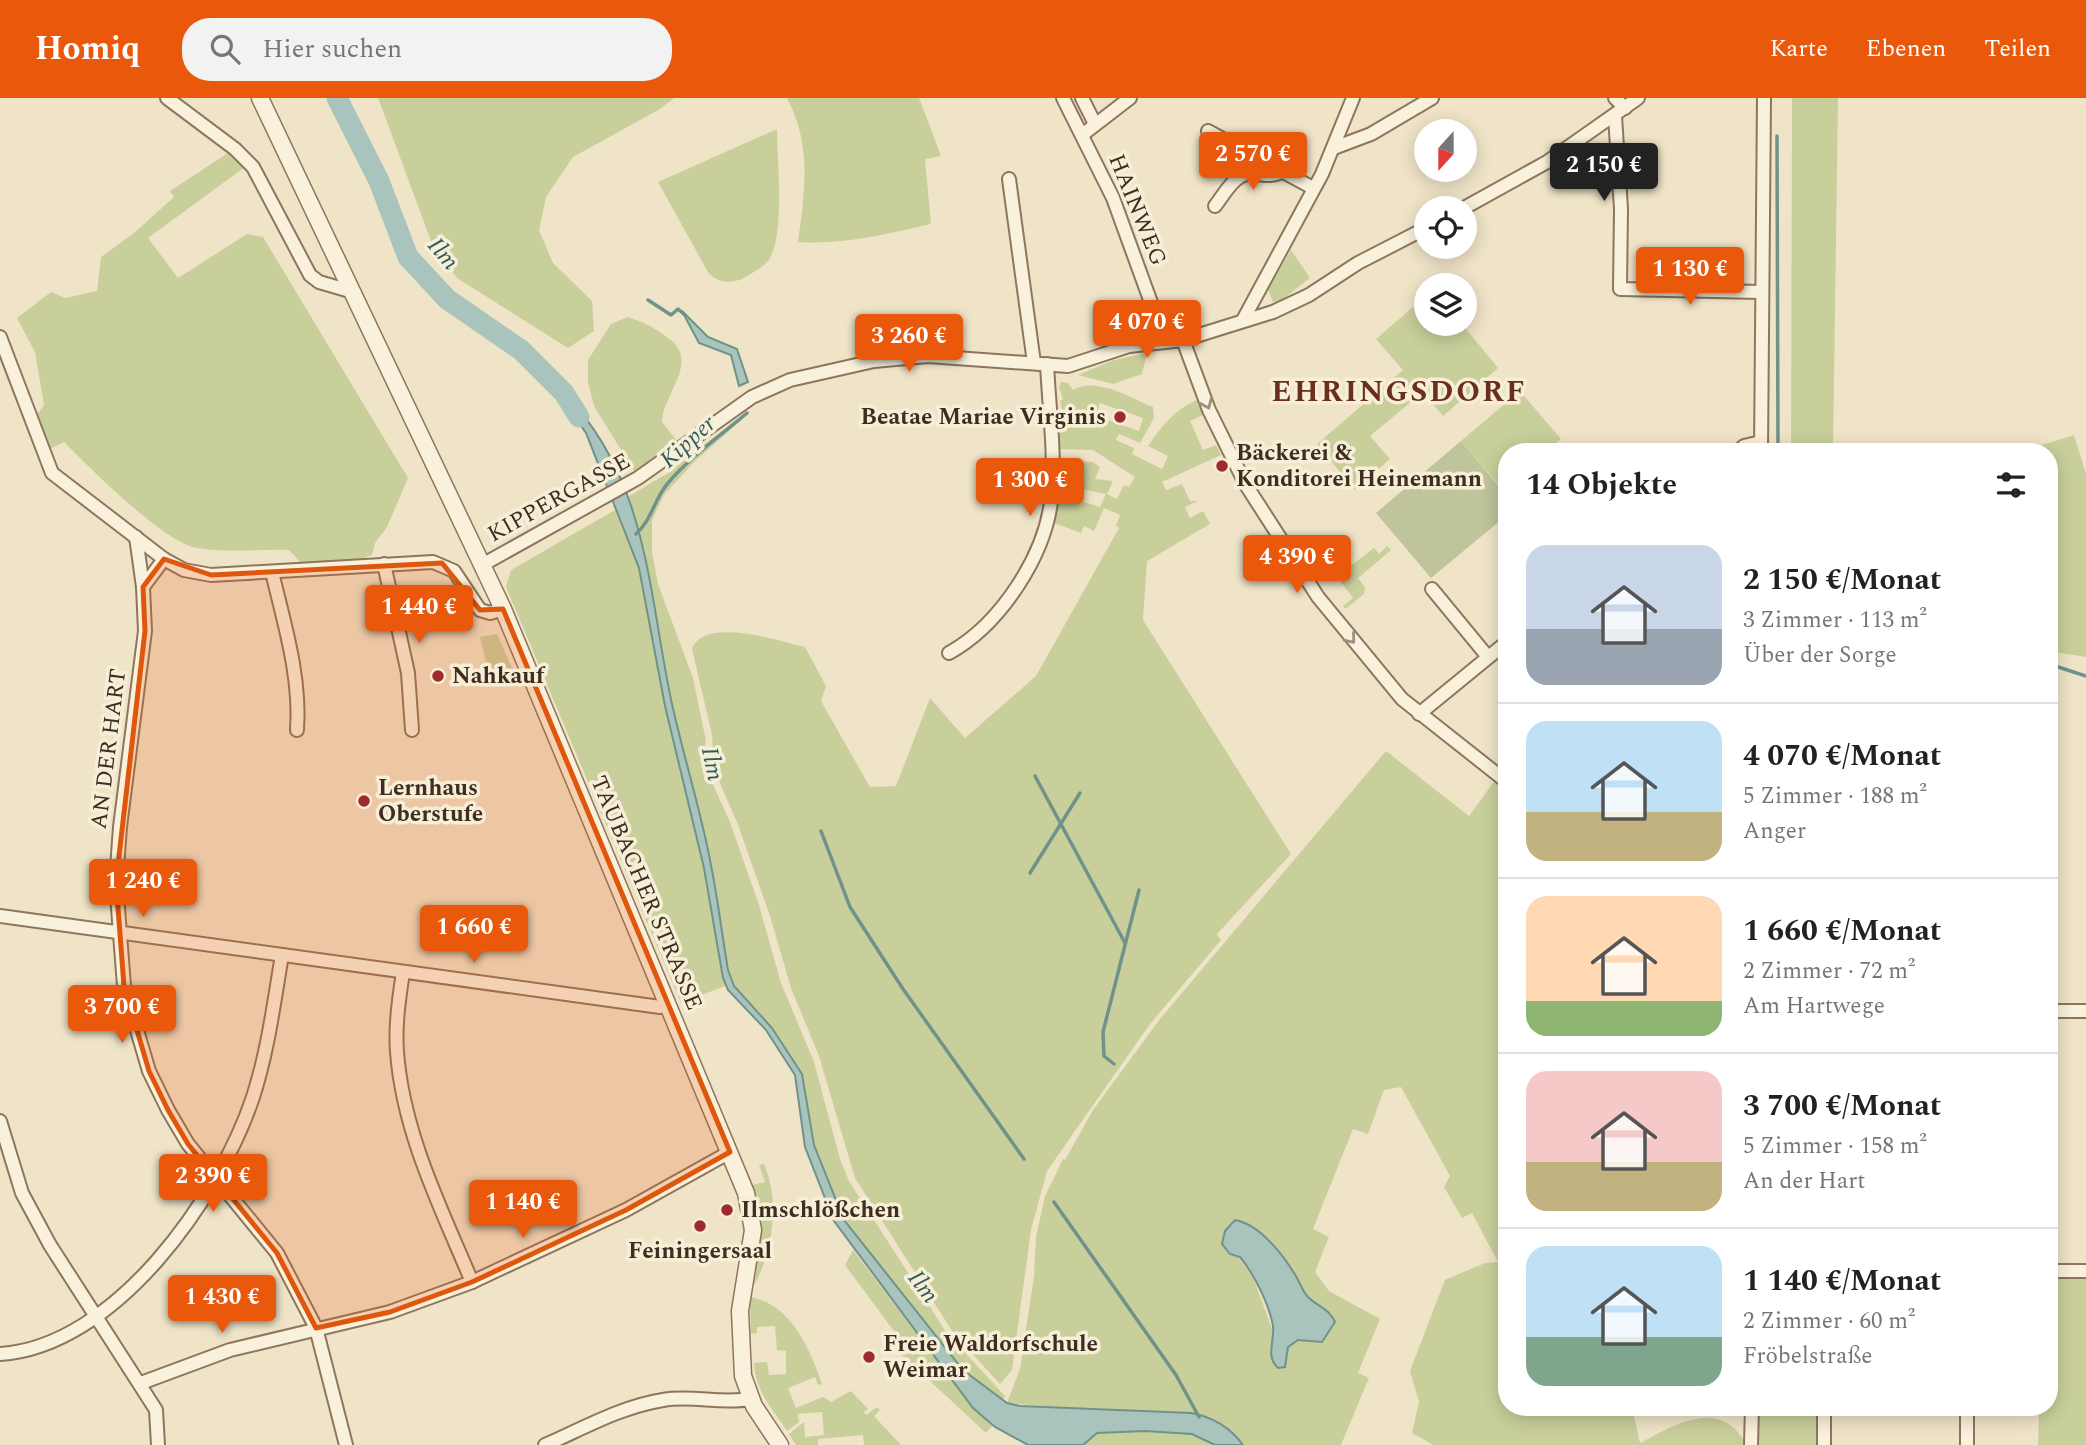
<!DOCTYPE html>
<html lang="de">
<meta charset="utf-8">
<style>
body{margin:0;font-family:Spectral,serif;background:#f2f2f2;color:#222;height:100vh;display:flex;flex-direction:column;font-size:26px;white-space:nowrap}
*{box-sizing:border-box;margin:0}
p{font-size:23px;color:#767676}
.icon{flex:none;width:38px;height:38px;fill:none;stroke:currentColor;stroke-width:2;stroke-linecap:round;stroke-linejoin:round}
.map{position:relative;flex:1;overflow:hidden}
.sheet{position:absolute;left:1498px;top:345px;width:560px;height:973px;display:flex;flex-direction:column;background:#fff;border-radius:28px;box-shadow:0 4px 18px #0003}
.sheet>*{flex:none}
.needle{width:46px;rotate:201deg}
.buttons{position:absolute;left:1414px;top:21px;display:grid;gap:14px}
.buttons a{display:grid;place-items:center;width:63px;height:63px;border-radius:50%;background:#fff;box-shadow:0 4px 18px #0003;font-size:35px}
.price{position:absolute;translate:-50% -60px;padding:0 16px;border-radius:7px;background:#ea580c;color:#fff;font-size:23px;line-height:46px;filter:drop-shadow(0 2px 4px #0008)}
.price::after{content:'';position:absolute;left:50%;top:42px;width:21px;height:16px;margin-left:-10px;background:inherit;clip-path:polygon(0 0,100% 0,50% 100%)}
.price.current{background:#222;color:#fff}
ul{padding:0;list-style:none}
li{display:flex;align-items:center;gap:21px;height:175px;padding:0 28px}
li+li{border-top:2px solid #e0e0e0}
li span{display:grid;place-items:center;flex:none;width:196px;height:140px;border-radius:21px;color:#555}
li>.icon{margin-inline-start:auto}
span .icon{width:84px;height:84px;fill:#fffc;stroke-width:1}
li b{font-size:30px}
h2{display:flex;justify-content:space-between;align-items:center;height:84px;padding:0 28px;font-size:30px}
header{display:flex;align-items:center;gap:42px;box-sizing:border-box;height:98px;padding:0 35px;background:#ea580c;color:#fff}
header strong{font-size:33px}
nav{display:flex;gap:38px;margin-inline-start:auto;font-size:24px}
.search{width:490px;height:63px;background:#f2f2f2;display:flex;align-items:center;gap:18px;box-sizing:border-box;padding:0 24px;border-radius:28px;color:#767676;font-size:26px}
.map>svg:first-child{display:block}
.green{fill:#c9cf9b;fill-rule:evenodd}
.cemetery{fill:#bfc49a}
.water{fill:#a9c4bc;stroke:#6f938a;stroke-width:2}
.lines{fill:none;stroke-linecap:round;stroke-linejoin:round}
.stream{stroke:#6f938a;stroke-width:3.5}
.river{stroke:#a9c4bc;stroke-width:21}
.minor-casing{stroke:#8d765c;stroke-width:16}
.tertiary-casing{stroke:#8d765c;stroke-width:19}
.minor{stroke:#faf1dc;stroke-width:12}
.tertiary{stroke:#faf1dc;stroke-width:16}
.oneway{stroke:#9c907e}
.marked{fill:#df570d;fill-opacity:0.2;stroke:#df570d;stroke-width:5;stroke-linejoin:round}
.poi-dot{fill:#9e2a2b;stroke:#f7eed8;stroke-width:2.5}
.labels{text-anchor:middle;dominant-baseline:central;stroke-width:7;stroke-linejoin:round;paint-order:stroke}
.street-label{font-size:23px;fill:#3d2e20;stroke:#f7eed8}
.poi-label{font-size:23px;font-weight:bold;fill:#3d2e20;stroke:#f7eed8;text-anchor:start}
.water-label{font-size:24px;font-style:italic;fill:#2f5d5a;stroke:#f7eed8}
.district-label{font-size:30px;font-weight:bold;letter-spacing:2px;fill:#6b2e1e;stroke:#f7eed8}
</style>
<header>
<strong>Homiq</strong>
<div class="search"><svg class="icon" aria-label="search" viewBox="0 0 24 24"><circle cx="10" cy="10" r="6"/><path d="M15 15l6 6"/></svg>Hier suchen</div>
<nav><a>Karte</a><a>Ebenen</a><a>Teilen</a></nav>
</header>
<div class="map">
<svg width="2086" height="1347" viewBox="0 0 2086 1347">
<rect width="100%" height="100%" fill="#f0e4c8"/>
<!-- green -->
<g class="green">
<polygon points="378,0 674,0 660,11 573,59 546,99 539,132 553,165 592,203 594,233 568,250 457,180 434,151"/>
<path d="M787,0H919L941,58L925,61L931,126C887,136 844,147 798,144C805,94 812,47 787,0Z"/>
<polygon points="1792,0 1838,0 1833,353 1791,353"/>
<path d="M777,31C777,64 785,132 770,160C765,169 752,175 744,180C731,186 720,185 709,176L658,84Z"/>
<path d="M228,55L245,69L148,140L178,180L247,136L263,139L408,380L387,429L375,445L372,457L354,463L301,465L289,452C259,451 226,455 197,450C164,445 89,369 64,344L47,352L36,318L44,307L35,254L17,220L51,194L65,200L97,193L101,159L134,135L174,99L170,93Z"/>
<polygon points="1291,152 1310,180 1283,201 1273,204 1268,192"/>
<polygon points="1426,198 1426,226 1462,226 1498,270 1443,318 1423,294 1370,338 1390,361 1355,392 1317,346 1403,272 1376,241"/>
<path d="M628,219C646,225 657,231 672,243C698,266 663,297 662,324L677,343L634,373L594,308L588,284V262L611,226Z"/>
<polygon points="1147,255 1142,276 1113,286 1078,277 1114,262"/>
<path d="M1061,284L1068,285L1073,292C1096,278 1131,300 1153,309L1154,320L1140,345L1119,336L1116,342L1134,350L1132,356L1162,371L1168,358L1148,348C1161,329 1175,311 1197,302L1203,317L1190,323L1203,352L1216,347L1221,357L1162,384L1166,392L1182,386L1190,403H1198L1185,409L1190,420L1203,413L1210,426L1147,463L1143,522L1291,756L1217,836L1221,842L1150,926L1047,1073L1031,1132L1012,1272L1000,1286L954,1236L855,1080L819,958L791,890L770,818L737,724L714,672L712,637L692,551C704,518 779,543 805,549L826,588L821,603L870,689L896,688L930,600L965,640L1036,578L1119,430L1116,428L1120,417L1104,410L1094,433L1084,428L1081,435L1054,425L1059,396L1100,409L1106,396L1070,389L1072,377L1056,375V370L1072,369V363L1093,364L1100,369L1095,381L1113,383L1107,396L1117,401L1124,387L1129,389L1135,379L1093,352L1055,351L1056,334L1067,333L1060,303L1063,301L1059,290ZM1100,305L1143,320L1139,333L1096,318Z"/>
<polygon points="1520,293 1561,341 1546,353 1507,354 1507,387 1502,391 1461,343"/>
<polygon points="746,314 747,317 694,364 664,397 652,422 652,454 658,486 693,580 706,643 703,656 710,680 730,724 759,807 781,885 814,964 840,1061 849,1083 946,1234 1005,1298 1003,1302 963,1272 844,1122 814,1047 802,976 734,888 728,872 711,768 672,606 645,454 629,398 668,375"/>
<polygon points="2074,337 2086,376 2086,559 2049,553 2049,354 2022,353"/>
<polygon points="615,412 639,470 665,608 704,770 725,888 681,905 506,489 511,472"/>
<polygon points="1387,448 1391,452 1358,480 1365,490 1364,496 1345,511 1343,508 1353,500 1337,479 1344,479 1348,470 1374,450 1379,456"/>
<polygon points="497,536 515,577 512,578 504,571 489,577 480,539"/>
<path d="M1386,653L1469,718L1496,681L1507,691V1309H1632L1640,1345C1676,1326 1720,1298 1747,1347H1433L1412,1335L1419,1304L1410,1273L1445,1182L1485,1165L1498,1164L1472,1115L1462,1120L1444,1089L1450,1078L1401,989L1384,992L1368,1036L1353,1031L1313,1131L1329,1139L1315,1174L1329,1193L1380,1221L1358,1275L1369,1280L1341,1347H1243C1230,1328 1213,1319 1191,1315L1070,1311L1007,1305L1020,1271L1034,1178L1036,1139L1045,1098L1063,1061L1065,1062L1093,1012L1160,921ZM1251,1128L1280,1157L1308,1199L1332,1216L1335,1224L1322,1244C1308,1245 1300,1239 1288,1249L1287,1260L1274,1236L1253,1179L1236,1156Z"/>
<path d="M764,1066C780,1101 773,1152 755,1186H750L759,1137L752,1087L765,1084L759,1067Z"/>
<polygon points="853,1152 973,1310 993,1327 986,1335 901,1256 905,1248 845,1167"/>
<polygon points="2049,1180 2086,1180 2086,1347 2038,1347 2039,1309 2049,1309"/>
<path d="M750,1199C791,1206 810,1251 822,1286L818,1287L815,1279L788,1290L796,1310L823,1299L831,1304L851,1293L868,1311L864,1314L866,1317L877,1309L880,1312L874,1318L901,1347H864L863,1337L818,1341V1347H796L789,1336L804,1324L805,1339L824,1337L822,1314L798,1316L799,1324L787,1333C772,1311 755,1292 754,1265L767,1264L769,1277L786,1276V1253L777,1252L775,1228L757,1229V1235L751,1236Z"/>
<polygon points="1759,1309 1818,1309 1817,1347 1759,1347"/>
<polygon points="1145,1333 1192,1336 1215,1347 1083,1347 1097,1335"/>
</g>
<!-- cemetery -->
<polygon class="cemetery" points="1461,343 1501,391 1507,387 1507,417 1431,480 1376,415"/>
<!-- water -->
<g class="water">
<polygon points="682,213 708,239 737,251 748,284 739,288 731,257 699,245"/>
<path d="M564,295C649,382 648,495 672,606C684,660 701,713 711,767C718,802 722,837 728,872L734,888L772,930L802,976L814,1047L844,1122L963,1272L1007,1305L1020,1308L1191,1315C1213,1319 1230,1329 1243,1347H1215L1192,1336L1145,1333L1097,1335L1083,1347H1028L995,1329L973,1310L834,1123L805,1049L795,977L766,932L728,892L723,880L704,770L665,608L639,470L586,335L567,308Z"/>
<path d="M1235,1122C1260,1126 1285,1159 1297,1180C1301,1187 1303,1194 1308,1199C1318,1209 1329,1210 1335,1224L1322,1244L1298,1242L1288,1249L1285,1269L1278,1270C1265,1258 1275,1243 1273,1228C1269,1206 1254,1176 1240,1159L1230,1156L1222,1146L1225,1133Z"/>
</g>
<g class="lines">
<!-- stream -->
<g class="stream">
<polyline points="1777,38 1778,354"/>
<polyline points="648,202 671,217 678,211 685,217"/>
<path d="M636,436C652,422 654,401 668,385C690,359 720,338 747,315"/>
<polyline points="2049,566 2086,578"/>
<polyline points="1035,678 1125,845"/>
<polyline points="821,733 850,809 903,891 1024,1061"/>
<polyline points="1030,775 1080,695"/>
<polyline points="1114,966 1104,958 1103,934 1139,792"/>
<polyline points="1054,1104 1176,1277 1199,1319"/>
</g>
<!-- river -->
<polyline class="river" points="337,0 379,83 408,159 447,201 521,252 564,295 579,319"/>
<defs>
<g id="minor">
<polyline points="167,0 235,51 253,69 310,177 319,184 350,193"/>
<polyline points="1063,0 1113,100 1165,243"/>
<polyline points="1082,0 1095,26"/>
<polyline points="1615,0 1625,10"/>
<polyline points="1615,18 1621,111 1620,191 1761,194"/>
<polyline points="1208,33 1313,90"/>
<polyline points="1082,37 1130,0"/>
<polyline points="1334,50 1371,36 1432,0"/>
<polyline points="1009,81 1034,265"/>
<path d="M1215,108C1223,98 1234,77 1248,76C1262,75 1268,80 1282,74"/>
<polyline points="1464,110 1547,64 1638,0"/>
<polyline points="1243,222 1322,76 1353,0"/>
<polyline points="0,239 52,375 164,461 184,472 211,477 433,464 454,473 480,512 490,515 503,511"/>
<polyline points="1183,242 1209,312 1246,387 1318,499 1402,601 1507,684"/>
<polyline points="1737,354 1744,348 1761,344"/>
<polyline points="1761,354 1764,0"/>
<polyline points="136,439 143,489 145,533 120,729 116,784 124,888 149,973 168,1012 188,1046 277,1155 316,1230 346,1347"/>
<polyline points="384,466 408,575 412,632"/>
<polyline points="482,467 638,380 752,299 790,282 874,263 928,258 1068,268 1129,248 1183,242 1273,214 1309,197 1358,165 1426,130"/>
<path d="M272,474C284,525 301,579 297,632"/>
<polyline points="143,489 164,461"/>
<polyline points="1432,491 1488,559"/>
<path d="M949,555C1001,526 1048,455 1052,394C1055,353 1049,308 1047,266"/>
<polyline points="1419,616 1507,544"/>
<polyline points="0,818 660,909 668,906"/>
<path d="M403,874C399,901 395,927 397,954C403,1035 441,1110 472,1184"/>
<polyline points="2049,913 2086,913"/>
<polyline points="0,1023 22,1095 50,1147 156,1312 158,1347"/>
<polyline points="2049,1173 2086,1173"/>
<path d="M0,1256C115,1249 220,1099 253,999C268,953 274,904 282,857"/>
<polyline points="141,1285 230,1252 390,1214 472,1184 626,1112 730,1054"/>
<path d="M545,1347C584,1330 620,1309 663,1302C692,1297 721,1306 750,1301"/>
<polyline points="1751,1347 1752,1309"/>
<polyline points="1824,1347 1824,1309"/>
<polyline points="1967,1347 1967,1309"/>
</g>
<polyline id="tertiary" points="260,0 503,511 746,1095 753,1132 740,1213 743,1278 754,1308 780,1347"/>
</defs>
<!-- minor casing -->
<use href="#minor" class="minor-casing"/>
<!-- tertiary casing -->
<use href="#tertiary" class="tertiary-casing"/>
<!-- minor -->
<use href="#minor" class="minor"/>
<!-- tertiary -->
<use href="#tertiary" class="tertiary"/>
</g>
<!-- one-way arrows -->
<defs><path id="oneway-chevron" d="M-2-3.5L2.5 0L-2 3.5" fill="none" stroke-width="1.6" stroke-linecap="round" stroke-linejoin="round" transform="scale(1.75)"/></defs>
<g class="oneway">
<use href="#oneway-chevron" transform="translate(1207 306) rotate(67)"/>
<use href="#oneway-chevron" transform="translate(1351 541) rotate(51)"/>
</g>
<!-- marked area -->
<path class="marked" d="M164,461L211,477L442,465L480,512L503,511L730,1054L626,1112L472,1184L390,1214L316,1230L277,1155L188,1046L168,1012L149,973L124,888L116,784L145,533L143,489Z"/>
<!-- markers -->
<g class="poi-dot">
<circle cx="1120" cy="319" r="7"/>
<circle cx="1222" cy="368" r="7"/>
<circle cx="438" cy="578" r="7"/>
<circle cx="364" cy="703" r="7"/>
<circle cx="727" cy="1112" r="7"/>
<circle cx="700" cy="1128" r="7"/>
<circle cx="869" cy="1259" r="7"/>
</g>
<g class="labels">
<!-- street labels -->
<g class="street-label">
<text transform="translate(1137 112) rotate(68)">HAINWEG</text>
<text transform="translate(559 400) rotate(-29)">KIPPERGASSE</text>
<text transform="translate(109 651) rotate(-83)">AN DER HART</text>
<text transform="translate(646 795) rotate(67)">TAUBACHER STRASSE</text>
</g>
<!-- poi labels -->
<g class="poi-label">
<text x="1106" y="319" text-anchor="end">Beatae Mariae Virginis</text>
<text x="1236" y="355">Bäckerei &amp;<tspan x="1236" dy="26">Konditorei Heinemann</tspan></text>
<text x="452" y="578">Nahkauf</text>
<text x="378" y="690">Lernhaus<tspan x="378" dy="26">Oberstufe</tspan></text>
<text x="741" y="1112">Ilmschlößchen</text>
<text x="700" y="1153" text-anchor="middle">Feiningersaal</text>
<text x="883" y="1246">Freie Waldorfschule<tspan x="883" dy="26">Weimar</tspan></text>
</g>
<!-- water labels -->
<g class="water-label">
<text transform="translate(443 156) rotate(50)">Ilm</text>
<text transform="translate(688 344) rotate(-42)">Kipper</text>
<text transform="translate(712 666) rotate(78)">Ilm</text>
<text transform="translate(923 1189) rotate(53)">Ilm</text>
</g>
<!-- district labels -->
<g class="district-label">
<text x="1399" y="294">EHRINGSDORF</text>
</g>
</g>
</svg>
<div class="buttons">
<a><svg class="needle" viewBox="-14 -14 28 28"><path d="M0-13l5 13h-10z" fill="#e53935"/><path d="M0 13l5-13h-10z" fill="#767676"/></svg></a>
<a><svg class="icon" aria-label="locate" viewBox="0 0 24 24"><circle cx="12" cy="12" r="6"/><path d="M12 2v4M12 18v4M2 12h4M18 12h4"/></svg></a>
<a><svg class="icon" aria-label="layers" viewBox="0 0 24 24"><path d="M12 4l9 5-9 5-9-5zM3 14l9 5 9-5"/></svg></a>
</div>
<b class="price" style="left:1253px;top:94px">2 570 €</b>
<b class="price current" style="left:1604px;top:105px">2 150 €</b>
<b class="price" style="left:1690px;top:209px">1 130 €</b>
<b class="price" style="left:1147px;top:262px">4 070 €</b>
<b class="price" style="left:909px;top:276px">3 260 €</b>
<b class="price" style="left:1030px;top:420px">1 300 €</b>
<b class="price" style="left:1297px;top:497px">4 390 €</b>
<b class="price" style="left:419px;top:547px">1 440 €</b>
<b class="price" style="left:143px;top:821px">1 240 €</b>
<b class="price" style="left:474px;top:867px">1 660 €</b>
<b class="price" style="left:122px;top:947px">3 700 €</b>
<b class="price" style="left:213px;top:1116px">2 390 €</b>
<b class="price" style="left:523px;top:1142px">1 140 €</b>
<b class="price" style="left:222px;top:1237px">1 430 €</b>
<section class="sheet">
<h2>14 Objekte<svg class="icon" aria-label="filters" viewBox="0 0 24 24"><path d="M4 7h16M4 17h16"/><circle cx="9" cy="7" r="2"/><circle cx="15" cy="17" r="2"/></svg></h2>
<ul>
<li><span style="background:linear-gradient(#c9d6e8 60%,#9aa5b1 0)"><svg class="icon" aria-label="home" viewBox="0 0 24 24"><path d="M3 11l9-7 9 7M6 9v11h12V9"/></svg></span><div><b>2 150 €/Monat</b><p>3 Zimmer · 113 m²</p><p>Über der Sorge</p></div></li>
<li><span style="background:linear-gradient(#bfe0f5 65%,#c2b280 0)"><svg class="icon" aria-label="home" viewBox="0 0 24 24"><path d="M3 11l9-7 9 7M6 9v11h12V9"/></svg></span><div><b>4 070 €/Monat</b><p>5 Zimmer · 188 m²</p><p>Anger</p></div></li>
<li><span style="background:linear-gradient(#ffd9b3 75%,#8fb573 0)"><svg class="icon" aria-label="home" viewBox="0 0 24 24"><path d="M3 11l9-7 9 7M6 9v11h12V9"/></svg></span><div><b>1 660 €/Monat</b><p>2 Zimmer · 72 m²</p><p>Am Hartwege</p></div></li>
<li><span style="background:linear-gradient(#f6c9c9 65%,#c2b280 0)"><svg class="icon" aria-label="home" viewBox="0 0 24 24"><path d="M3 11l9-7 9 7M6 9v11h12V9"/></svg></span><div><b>3 700 €/Monat</b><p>5 Zimmer · 158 m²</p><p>An der Hart</p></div></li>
<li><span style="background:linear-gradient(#bfe0f5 65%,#7fa58c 0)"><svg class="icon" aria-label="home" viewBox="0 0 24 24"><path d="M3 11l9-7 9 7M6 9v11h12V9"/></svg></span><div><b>1 140 €/Monat</b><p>2 Zimmer · 60 m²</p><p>Fröbelstraße</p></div></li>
</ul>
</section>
</div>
